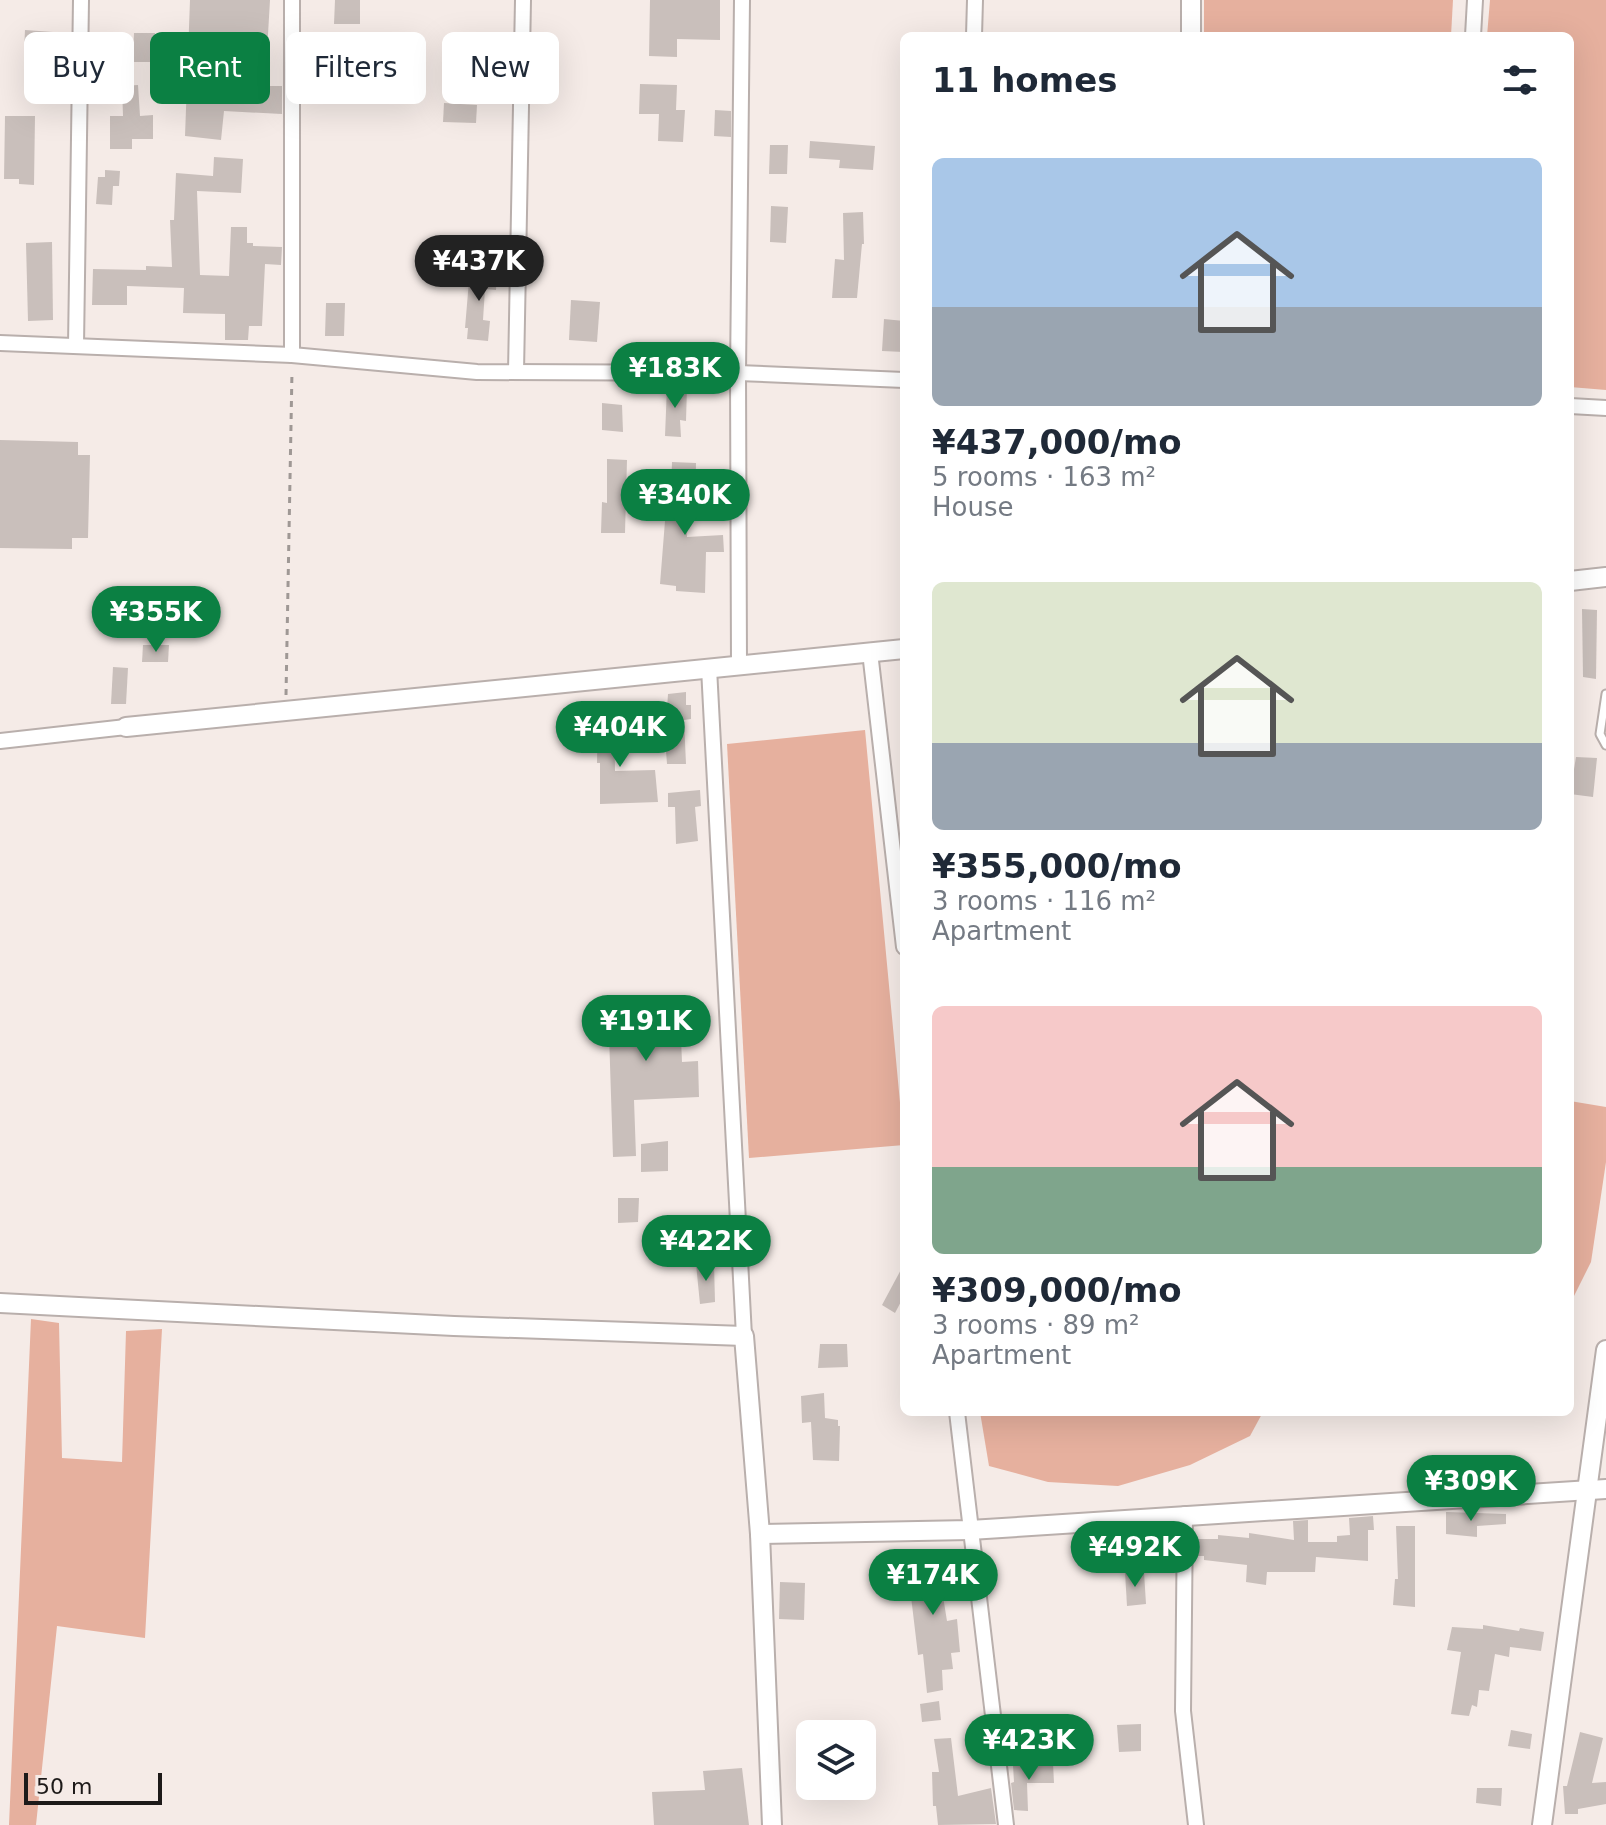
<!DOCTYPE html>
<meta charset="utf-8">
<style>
body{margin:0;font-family:"DejaVu Sans",sans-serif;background:#f6f6f7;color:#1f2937;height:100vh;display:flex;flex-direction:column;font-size:30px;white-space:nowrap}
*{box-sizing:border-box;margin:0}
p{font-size:26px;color:#747a83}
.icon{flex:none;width:44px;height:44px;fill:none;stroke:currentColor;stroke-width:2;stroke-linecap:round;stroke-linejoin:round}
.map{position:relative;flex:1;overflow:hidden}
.side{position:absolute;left:900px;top:32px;width:674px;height:1384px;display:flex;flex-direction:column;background:#fff;border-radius:12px;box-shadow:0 8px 32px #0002}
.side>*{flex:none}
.hud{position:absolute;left:24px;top:32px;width:756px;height:72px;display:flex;gap:16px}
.fabs{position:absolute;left:796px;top:1720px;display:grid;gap:16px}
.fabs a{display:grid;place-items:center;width:80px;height:80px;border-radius:12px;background:#fff;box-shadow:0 8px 32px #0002;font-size:40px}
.scale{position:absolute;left:24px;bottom:20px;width:138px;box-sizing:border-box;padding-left:8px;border:4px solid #1d1a19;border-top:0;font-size:22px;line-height:28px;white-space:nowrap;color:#1d1a19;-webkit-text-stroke:6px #f5ebe7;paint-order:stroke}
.price{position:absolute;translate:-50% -68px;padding:0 18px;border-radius:28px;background:#0b8043;color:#fff;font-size:26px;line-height:52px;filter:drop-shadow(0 2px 4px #0008)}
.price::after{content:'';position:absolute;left:50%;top:48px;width:24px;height:18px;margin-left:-12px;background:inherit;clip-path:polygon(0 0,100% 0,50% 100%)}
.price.current{background:#222;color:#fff}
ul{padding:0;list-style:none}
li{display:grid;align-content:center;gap:16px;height:424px;padding:0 32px}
li span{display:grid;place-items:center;height:248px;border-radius:12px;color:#555}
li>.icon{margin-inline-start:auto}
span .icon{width:144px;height:144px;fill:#fffc;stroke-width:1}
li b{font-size:34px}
h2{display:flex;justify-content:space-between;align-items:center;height:96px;padding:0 32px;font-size:34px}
.tag{padding:0 28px;border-radius:12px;background:#fff;box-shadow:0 8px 32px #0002;font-size:28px;line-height:72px}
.tag.current{background:#0b8043;color:#fff}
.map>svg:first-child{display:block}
.green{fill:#e6b09e}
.building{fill:#c9bfbb}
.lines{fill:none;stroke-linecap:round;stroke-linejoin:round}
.service-casing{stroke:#b9afac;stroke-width:11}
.minor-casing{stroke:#b9afac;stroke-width:18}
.tertiary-casing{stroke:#b9afac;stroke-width:22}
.path{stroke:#9f9895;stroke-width:3;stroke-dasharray:6 6;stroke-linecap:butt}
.service{stroke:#fff;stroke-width:7}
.minor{stroke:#fff;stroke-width:14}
.tertiary{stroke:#fff;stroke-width:18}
</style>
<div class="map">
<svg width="1606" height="1825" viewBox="0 0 1606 1825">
<rect width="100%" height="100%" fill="#f5ebe7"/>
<!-- green -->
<g class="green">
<polygon points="1204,0 1453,0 1451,36 1204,36"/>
<polygon points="1490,0 1606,0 1606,390 1570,387 1570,36 1487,36"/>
<polygon points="865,730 904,1145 749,1158 727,744"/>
<polygon points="1570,1101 1606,1107 1606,1162 1591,1262 1570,1304"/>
<polygon points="31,1319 59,1323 62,1458 122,1462 126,1331 162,1329 145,1638 57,1626 36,1825 9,1825"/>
<polygon points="980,1412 1263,1412 1250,1436 1190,1465 1118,1486 1048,1482 989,1466"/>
</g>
<!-- building -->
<g class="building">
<polygon points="190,0 270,0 265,86 282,86 282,114 224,111 221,140 185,136"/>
<polygon points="335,0 360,0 360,24 334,24"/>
<polygon points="650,0 720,0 720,40 677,39 677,57 649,56"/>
<polygon points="25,30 53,32 52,53 24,51"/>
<polygon points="134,33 155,33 154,62 133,62"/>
<polygon points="640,84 677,85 676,110 685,110 683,142 658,141 659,114 639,114"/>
<polygon points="138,85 140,116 153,115 153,139 132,139 132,149 110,149 110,116 123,116 122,86"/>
<polygon points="444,103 477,105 476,123 443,122"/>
<polygon points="715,110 731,111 731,137 714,136"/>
<polygon points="5,116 35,116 34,185 19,184 19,179 4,179"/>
<polygon points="810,141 875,146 873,170 839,168 840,160 809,158"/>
<polygon points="770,145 788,145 787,174 769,174"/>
<polygon points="214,157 243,159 241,193 197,191 200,275 229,276 231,227 247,227 247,243 253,243 253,246 282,247 281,265 265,264 262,326 249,326 248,340 225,340 225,314 183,313 184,288 127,286 127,305 92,305 93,269 146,270 146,266 172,267 170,220 174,220 176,173 213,176"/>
<polygon points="105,170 120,171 119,186 113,186 112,205 96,204 98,177 105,177"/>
<polygon points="771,206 788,207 786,243 770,242"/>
<polygon points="863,212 864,244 862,244 857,298 832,298 835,259 844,260 843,213"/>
<polygon points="52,242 53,320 28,321 26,243"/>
<polygon points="470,269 497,270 496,290 485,289 483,320 490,321 488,341 467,339 468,328 465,328"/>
<polygon points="571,300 600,302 597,342 569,340"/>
<polygon points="326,303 345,303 344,336 325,336"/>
<polygon points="884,319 904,321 904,352 882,351"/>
<polygon points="667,386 687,387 686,421 680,420 681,437 665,436"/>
<polygon points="602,403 622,405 623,432 602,430"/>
<polygon points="0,440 78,442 78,455 90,455 88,538 72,538 72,549 0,548"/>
<polygon points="607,459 627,460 625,533 601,533 602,502 607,503"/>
<polygon points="672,462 696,463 695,506 688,506 687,537 723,535 724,552 706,552 705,593 676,591 676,586 660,584 665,521 670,521"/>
<polygon points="1582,609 1597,610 1596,679 1583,677"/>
<polygon points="143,645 169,645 168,662 142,662"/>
<polygon points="113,667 128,668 126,704 111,704"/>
<polygon points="686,692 686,705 691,705 691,719 684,720 686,764 667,764 665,738 668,694"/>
<polygon points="598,707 614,707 615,771 655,770 658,802 600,804 600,763 597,763"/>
<polygon points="1576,757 1597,758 1593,797 1570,794"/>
<polygon points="700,790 701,806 695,807 698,841 676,844 675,807 668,807 668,793"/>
<polygon points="692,1000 692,1015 680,1015 682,1062 698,1061 699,1097 634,1100 636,1156 613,1157 608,1003"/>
<polygon points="668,1141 668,1171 641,1172 641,1144"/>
<polygon points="618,1198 639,1198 638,1222 618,1223"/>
<polygon points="696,1264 714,1264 715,1302 700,1304"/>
<polygon points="904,1264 904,1296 895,1313 882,1305"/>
<polygon points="820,1344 847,1344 848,1367 818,1368"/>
<polygon points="824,1393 825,1418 838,1420 838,1426 840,1426 839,1461 813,1460 811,1422 802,1423 801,1396"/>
<polygon points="1446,1512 1506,1514 1506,1524 1477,1526 1477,1537 1446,1534"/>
<polygon points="1373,1516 1374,1530 1368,1530 1368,1561 1316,1557 1315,1572 1267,1572 1266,1585 1246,1582 1247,1565 1204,1560 1204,1556 1195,1556 1196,1539 1218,1539 1218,1535 1249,1538 1249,1533 1294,1540 1293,1521 1308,1520 1308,1542 1337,1542 1337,1536 1350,1535 1349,1518"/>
<polygon points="1396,1526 1415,1526 1415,1607 1393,1605 1395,1579 1398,1579"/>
<polygon points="948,1549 953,1576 940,1578 947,1621 957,1619 960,1652 951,1653 953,1669 942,1670 943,1690 927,1693 923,1654 918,1655 907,1563 932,1561 930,1552"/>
<polygon points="1125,1572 1144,1572 1146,1604 1127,1606"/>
<polygon points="780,1582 805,1583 804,1620 779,1619"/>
<polygon points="1483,1625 1519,1631 1520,1628 1544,1632 1541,1651 1510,1647 1509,1657 1495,1654 1489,1691 1479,1690 1477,1707 1472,1705 1469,1716 1451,1714 1461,1652 1447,1650 1452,1627 1483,1629"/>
<polygon points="939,1701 941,1720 922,1722 920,1704"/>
<polygon points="1141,1724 1141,1751 1119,1752 1117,1725"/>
<polygon points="1511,1730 1532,1734 1530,1749 1508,1746"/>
<polygon points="1580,1732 1603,1738 1592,1783 1606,1782 1606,1804 1578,1809 1578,1814 1565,1814 1563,1786 1567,1786"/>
<polygon points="951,1738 958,1796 991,1788 996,1824 938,1825 936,1806 933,1806 932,1772 939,1772 934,1739"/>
<polygon points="1053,1763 1054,1783 1027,1783 1028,1811 1014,1810 1011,1783 1014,1782 1013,1765"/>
<polygon points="742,1768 749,1825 654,1825 652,1792 705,1790 703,1771"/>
<polygon points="1477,1788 1502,1788 1501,1806 1476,1803"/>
</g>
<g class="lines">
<defs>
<polyline id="service" points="1606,694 1600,734 1606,745"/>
<g id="minor">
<polyline points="292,0 292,355"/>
<polyline points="974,36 975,0"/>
<polyline points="1473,36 1475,0"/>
<polyline points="0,343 292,355 477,372 738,373 904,380"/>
<polyline points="76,346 81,0"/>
<polyline points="516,372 523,0"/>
<polyline points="1570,406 1606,408"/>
<polyline points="870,652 904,947"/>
<polyline points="739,665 738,373 742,0"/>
<polyline points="709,668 744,1336"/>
<polyline points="0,741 126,727"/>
<polyline points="957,1412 1006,1825"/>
<polyline points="1185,1514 1183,1711 1196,1825"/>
</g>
<g id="tertiary">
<polyline points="1191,36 1191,0"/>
<polyline points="1570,581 1606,577"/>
<polyline points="126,727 904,649"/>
<polyline points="0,1303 454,1326 744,1336 760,1534 772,1825"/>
<polyline points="760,1534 970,1530 1606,1489"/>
<polyline points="1542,1825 1606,1350"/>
</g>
</defs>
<!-- service casing -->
<use href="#service" class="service-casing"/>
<!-- minor casing -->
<use href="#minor" class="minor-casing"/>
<!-- tertiary casing -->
<use href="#tertiary" class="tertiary-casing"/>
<!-- path -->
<polyline class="path" points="286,695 292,371"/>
<!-- service -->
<use href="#service" class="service"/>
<!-- minor -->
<use href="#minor" class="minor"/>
<!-- tertiary -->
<use href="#tertiary" class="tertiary"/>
</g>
</svg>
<div class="fabs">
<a><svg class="icon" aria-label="layers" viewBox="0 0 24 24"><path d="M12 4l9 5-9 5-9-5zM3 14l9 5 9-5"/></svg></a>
</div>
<div class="scale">50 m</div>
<b class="price current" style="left:479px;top:303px">¥437K</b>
<b class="price" style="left:675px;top:410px">¥183K</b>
<b class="price" style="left:685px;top:537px">¥340K</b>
<b class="price" style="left:156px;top:654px">¥355K</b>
<b class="price" style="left:620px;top:769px">¥404K</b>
<b class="price" style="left:646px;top:1063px">¥191K</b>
<b class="price" style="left:706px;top:1283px">¥422K</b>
<b class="price" style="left:1471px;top:1523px">¥309K</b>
<b class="price" style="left:1135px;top:1589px">¥492K</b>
<b class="price" style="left:933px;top:1617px">¥174K</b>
<b class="price" style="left:1029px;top:1782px">¥423K</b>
<div class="hud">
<a class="tag">Buy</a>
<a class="tag current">Rent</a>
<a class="tag">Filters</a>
<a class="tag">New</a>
</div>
<section class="side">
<h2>11 homes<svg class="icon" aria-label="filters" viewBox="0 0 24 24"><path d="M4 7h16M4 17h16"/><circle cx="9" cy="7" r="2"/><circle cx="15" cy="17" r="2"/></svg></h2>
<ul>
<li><span style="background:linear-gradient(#a9c7e8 60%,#9aa5b1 0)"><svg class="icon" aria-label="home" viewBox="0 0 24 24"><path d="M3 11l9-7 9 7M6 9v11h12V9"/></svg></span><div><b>¥437,000/mo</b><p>5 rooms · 163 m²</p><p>House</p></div></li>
<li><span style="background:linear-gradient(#dfe7d0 65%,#9aa5b1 0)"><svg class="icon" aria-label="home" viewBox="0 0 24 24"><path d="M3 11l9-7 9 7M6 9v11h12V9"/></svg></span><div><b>¥355,000/mo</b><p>3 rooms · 116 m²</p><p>Apartment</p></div></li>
<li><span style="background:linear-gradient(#f6c9c9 65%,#7fa58c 0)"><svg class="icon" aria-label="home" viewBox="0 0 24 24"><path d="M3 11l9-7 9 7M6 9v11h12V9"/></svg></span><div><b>¥309,000/mo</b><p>3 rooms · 89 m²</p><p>Apartment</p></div></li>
</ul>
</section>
</div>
